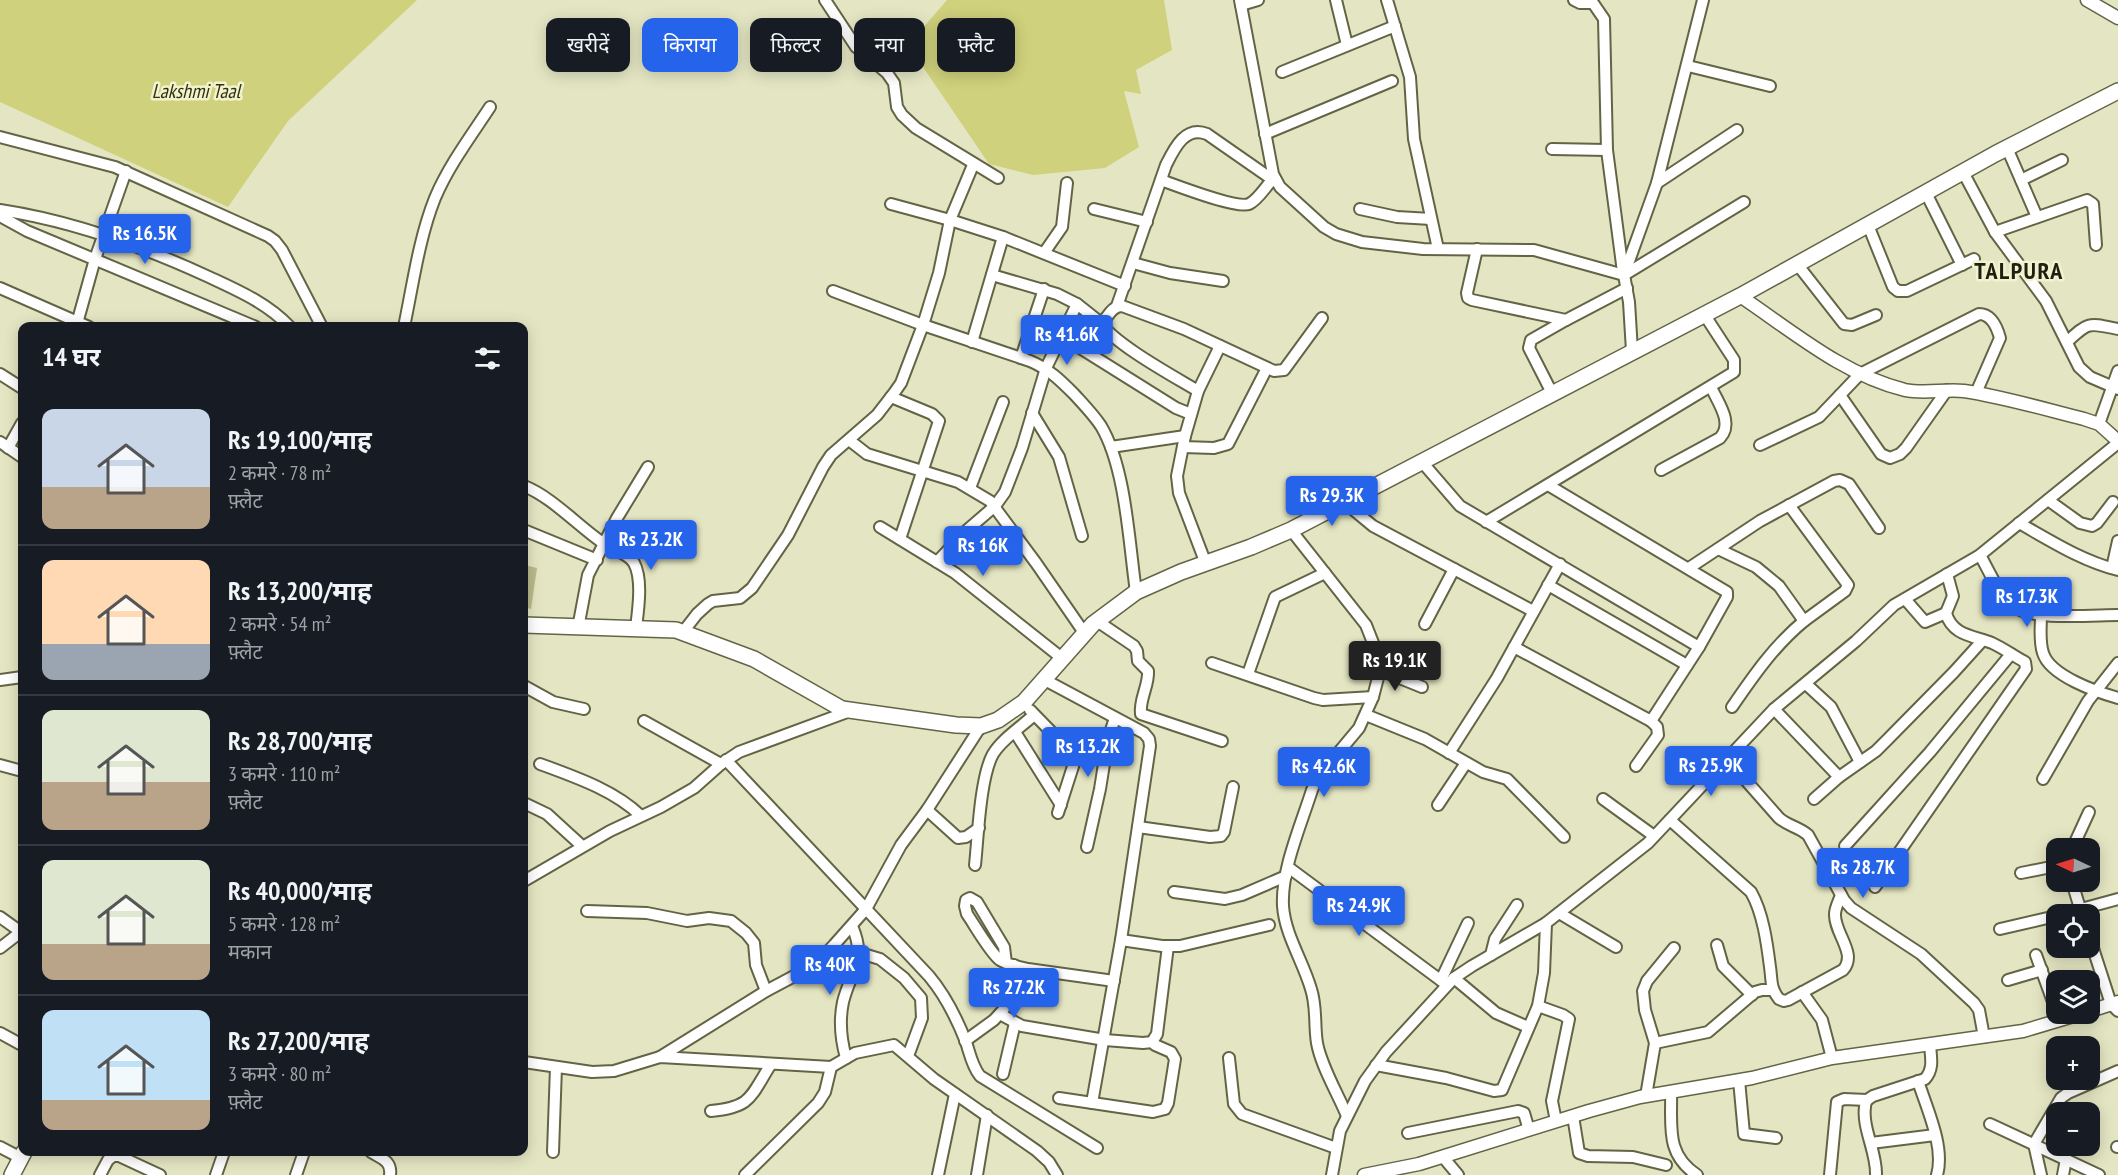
<!DOCTYPE html>
<html lang="hi">
<meta charset="utf-8">
<style>
body{margin:0;font-family:"PT Sans Narrow","Noto Sans Devanagari",sans-serif;background:#242831;color:#f1f3f6;height:100vh;display:flex;flex-direction:column;font-size:22px;white-space:nowrap}
*{box-sizing:border-box;margin:0}
p{font-size:20px;color:#9ea1a6}
.icon{flex:none;width:33px;height:33px;fill:none;stroke:currentColor;stroke-width:2;stroke-linecap:round;stroke-linejoin:round}
.map{position:relative;flex:1;overflow:hidden}
.sheet{position:absolute;left:18px;top:322px;width:510px;height:834px;display:flex;flex-direction:column;background:#171b24;border-radius:12px;box-shadow:0 3px 15px #0003}
.sheet>*{flex:none}
.hud{position:absolute;left:546px;top:18px;width:570px;height:54px;display:flex;gap:12px}
.needle{width:39px;rotate:274deg}
.controls{position:absolute;left:2046px;top:838px;display:grid;gap:12px}
.controls a{display:grid;place-items:center;width:54px;height:54px;border-radius:12px;background:#171b24;box-shadow:0 3px 15px #0003;font-size:30px}
.price{position:absolute;translate:-50% -51px;padding:0 14px;border-radius:6px;background:#2563eb;color:#fff;font-size:20px;line-height:39px;filter:drop-shadow(0 2px 3px #0008)}
.price::after{content:'';position:absolute;left:50%;top:36px;width:18px;height:14px;margin-left:-9px;background:inherit;clip-path:polygon(0 0,100% 0,50% 100%)}
.price.active{background:#222;color:#fff}
ul{padding:0;list-style:none}
li{display:flex;align-items:center;gap:18px;height:150px;padding:0 24px}
li+li{border-top:2px solid #363941}
li span{display:grid;place-items:center;flex:none;width:168px;height:120px;border-radius:12px;color:#555}
li>.icon{margin-inline-start:auto}
span .icon{width:72px;height:72px;fill:#fffc;stroke-width:1}
li b{font-size:26px}
h2{display:flex;justify-content:space-between;align-items:center;height:72px;padding:0 24px;font-size:26px}
.tag{padding:0 21px;border-radius:12px;background:#171b24;box-shadow:0 3px 15px #0003;font-size:21px;line-height:54px}
.tag.active{background:#2563eb;color:#fff}
.map>svg:first-child{display:block}
.green{fill:#babc8c}
.water{fill:#cfd17c}
.lines{fill:none;stroke-linecap:round;stroke-linejoin:round}
.minor-casing{stroke:#636445;stroke-width:14}
.tertiary-casing{stroke:#636445;stroke-width:15}
.secondary-casing{stroke:#636445;stroke-width:18}
.minor{stroke:#fff;stroke-width:10}
.tertiary{stroke:#fff;stroke-width:12}
.secondary{stroke:#fff;stroke-width:15}
.labels{text-anchor:middle;dominant-baseline:central;stroke-width:5;stroke-linejoin:round;paint-order:stroke}
.water-label{font-size:20px;font-style:italic;fill:#32330e;stroke:#f1f3cf}
.district-label{font-size:24px;font-weight:bold;letter-spacing:1.5px;fill:#1f1f12;stroke:#f1f3cf}
</style>
<div class="map">
<svg width="2118" height="1175" viewBox="0 0 2118 1175">
<rect width="100%" height="100%" fill="#e4e6c3"/>
<!-- green -->
<polygon class="green" points="524,565 537,568 531,609 524,607"/>
<!-- water -->
<g class="water">
<polygon points="0,0 417,0 288,121 228,207 0,102"/>
<polygon points="947,0 1164,0 1172,50 1136,70 1141,94 1124,91 1139,147 1105,168 1033,175 989,164 908,45"/>
</g>
<g class="lines">
<defs>
<g id="minor">
<polyline points="825,0 856,47 887,73 894,83 897,107 902,115 916,128 998,178"/>
<polyline points="1240,0 1273,174 1280,187 1324,227 1336,234 1362,242 1423,249 1534,250 1624,275 1744,202"/>
<polyline points="1336,0 1347,45"/>
<polyline points="1387,0 1410,77 1414,139 1438,249"/>
<polyline points="1574,0 1580,3 1593,3 1604,19 1607,150 1623,272"/>
<polyline points="1241,5 1258,0"/>
<polyline points="1688,66 1770,86"/>
<polyline points="1282,72 1395,26"/>
<polyline points="1265,134 1392,81"/>
<polyline points="0,137 115,167 268,236 275,241 282,250 322,327"/>
<polyline points="2007,148 2037,217"/>
<polyline points="1552,149 1607,150"/>
<polyline points="1963,172 1995,232 2046,301 2079,367 2090,377 2118,389"/>
<path d="M1161,180C1175,185 1237,209 1249,204C1258,200 1266,186 1273,179"/>
<polyline points="2021,180 2062,160"/>
<polyline points="1657,183 1737,130"/>
<polyline points="1926,193 1962,265"/>
<polyline points="891,204 950,220 1003,237 1125,286"/>
<polyline points="1094,209 1147,222"/>
<polyline points="1360,209 1397,217 1431,219"/>
<path d="M0,210C73,221 142,246 209,277C239,291 267,303 290,327"/>
<polyline points="0,216 27,231 256,327"/>
<polyline points="1868,225 1893,287 1898,291 1907,291 1974,259"/>
<polyline points="1995,232 2087,200 2093,204 2096,245"/>
<polyline points="1477,249 1467,293 1468,298 1472,300 1566,320 1627,288"/>
<polyline points="1044,253 1062,227 1067,183"/>
<polyline points="1133,263 1170,273 1223,281"/>
<polyline points="1797,264 1844,324 1852,325 1876,315"/>
<path d="M992,275L1057,294L1077,304L1101,323C1108,318 1111,306 1122,306L1184,329L1274,371L1284,370L1322,318"/>
<polyline points="0,288 89,327"/>
<path d="M833,291L923,325L1030,361C1049,369 1060,380 1074,394C1083,404 1093,414 1101,426C1126,468 1129,544 1136,592"/>
<path d="M1117,306L1166,165C1174,149 1185,125 1207,134L1276,182"/>
<path d="M1101,323C1114,344 1175,377 1198,391"/>
<polyline points="76,327 95,259 126,171"/>
<path d="M404,327C413,284 419,238 435,198C449,165 471,136 490,107"/>
<polyline points="1061,336 1176,408 1191,414"/>
<polyline points="972,342 1003,237"/>
<path d="M2067,342C2089,321 2089,323 2118,329"/>
<polyline points="1632,351 1629,302 1624,275 1657,183 1703,0"/>
<polyline points="1021,358 1044,289"/>
<polyline points="0,374 22,388"/>
<polyline points="1552,393 1529,348 1531,340 1566,320"/>
<polyline points="1840,395 1881,454 1890,458 1900,454 1906,448 1947,390"/>
<polyline points="891,397 932,414 939,421 900,539"/>
<polyline points="1032,413 1059,457 1082,536"/>
<polyline points="2099,424 2118,371"/>
<polyline points="849,440 867,454 958,482 990,501 1036,563 1085,634"/>
<polyline points="0,442 22,457"/>
<path d="M1760,445L1819,417L1860,374L1979,314C1991,314 1997,327 2000,338L1976,393"/>
<polyline points="1111,447 1185,436"/>
<polyline points="1183,447 1214,448 1228,444 1267,368"/>
<polyline points="8,448 22,423"/>
<polyline points="1422,462 1460,506 1699,647 1727,597 1727,592 1548,485"/>
<path d="M1661,470L1720,438C1734,423 1718,403 1711,387"/>
<path d="M524,486C552,497 578,526 603,543C612,549 629,554 634,563C643,579 638,611 636,628"/>
<polyline points="970,488 1003,402"/>
<polyline points="2048,500 2080,523 2092,526 2097,523 2113,502"/>
<polyline points="1344,502 1373,526 1533,611"/>
<polyline points="1486,522 1734,372 1734,360 1704,314"/>
<path d="M2019,523C2051,541 2082,561 2118,570"/>
<polyline points="880,527 955,573 1063,659"/>
<path d="M1291,530L1366,625L1377,653L1380,670L1373,697L1359,728L1318,777L1312,790C1301,825 1281,870 1283,906C1285,935 1303,961 1311,989C1317,1007 1314,1025 1317,1043C1321,1066 1338,1094 1347,1116"/>
<polyline points="526,531 597,560"/>
<polyline points="1718,549 1756,567 1779,586 1804,621 1845,591 1848,585 1789,505"/>
<path d="M1980,555C1989,571 1998,593 2013,606C2031,621 2093,615 2118,615"/>
<polyline points="937,562 966,531 995,506 1005,492 1022,448 1046,368 1077,304"/>
<polyline points="1206,564 1179,493 1177,476 1185,436 1198,391 1220,346"/>
<polyline points="1689,568 1760,521 1834,481 1840,480 1849,484 1879,528"/>
<polyline points="2112,568 2118,541"/>
<polyline points="1548,585 1687,665"/>
<polyline points="1905,599 1925,622 1946,613"/>
<path d="M2041,615C2041,628 2039,641 2043,653C2050,676 2097,692 2118,698"/>
<path d="M1097,621L1134,646L1137,651L1138,661L1148,671C1149,686 1139,699 1141,714L1222,741"/>
<polyline points="1425,624 1454,569"/>
<polyline points="578,628 588,575 617,518 648,467"/>
<polyline points="683,632 697,614 708,604 713,601 740,598 752,588 788,535 823,467 831,455 877,415 894,393 901,383 923,325 939,273 950,220 973,165"/>
<polyline points="1514,647 1651,721 1699,647"/>
<polyline points="1212,663 1314,698 1323,700 1373,697"/>
<polyline points="1380,670 1422,687"/>
<polyline points="1248,674 1275,597 1325,573"/>
<polyline points="0,680 22,677"/>
<polyline points="1045,680 1144,733 1149,739 1150,746 1121,940 1092,1103"/>
<polyline points="1806,684 1831,707 1860,762"/>
<polyline points="524,686 553,702 584,709"/>
<path d="M1732,707C1754,675 1774,646 1804,621"/>
<polyline points="1774,709 1839,777 1814,799"/>
<polyline points="1030,710 1065,746"/>
<polyline points="1366,715 1425,739 1483,772 1507,779 1564,837"/>
<polyline points="644,721 721,764"/>
<polyline points="1015,732 1061,805"/>
<polyline points="1449,753 1497,678 1560,564"/>
<path d="M1727,759L1779,818C1788,826 1799,827 1808,835L1844,900L1851,908L1921,954L1974,1003L1979,1010L1984,1037"/>
<path d="M726,760L929,976C945,995 957,1019 966,1042C970,1054 972,1066 980,1076L1097,1148"/>
<path d="M540,764C575,777 614,790 641,816"/>
<polyline points="0,765 22,771"/>
<polyline points="1636,766 1658,735 1657,727 1651,721"/>
<polyline points="1839,777 1876,751 1888,739 1954,672 1982,641"/>
<polyline points="2043,779 2088,701 2118,663"/>
<polyline points="1603,799 1654,836"/>
<polyline points="524,803 547,814 582,846"/>
<polyline points="1438,805 1466,763"/>
<polyline points="927,810 958,838 966,837 979,828"/>
<polyline points="1058,813 1076,757 1083,754 1105,760"/>
<path d="M1670,820L1751,892C1763,913 1767,943 1770,967C1772,980 1770,988 1779,999L1784,1001L1788,1000L1843,970C1858,954 1834,933 1835,914C1835,908 1839,901 1841,895"/>
<polyline points="1138,827 1210,837 1221,836 1224,832 1233,787"/>
<polyline points="1845,846 1930,752 2011,654"/>
<polyline points="1087,847 1100,789 1108,739 1115,718"/>
<polyline points="2072,849 2089,812"/>
<path d="M975,865C978,838 980,777 993,754C1002,739 1021,727 1034,715"/>
<polyline points="1288,867 1447,985"/>
<polyline points="2021,873 2056,866"/>
<polyline points="524,881 610,831 661,807 694,788 721,764 739,752 850,711"/>
<polyline points="2072,882 2082,915"/>
<path d="M1875,887L2026,669L2025,662C2014,656 2003,648 1992,643C1975,636 1952,636 1946,613L1953,596L1947,574"/>
<polyline points="1174,892 1225,899 1242,895 1286,876"/>
<polyline points="587,911 647,913 687,921 709,918 731,921 746,933 754,943 756,965 766,991"/>
<polyline points="1559,913 1616,947"/>
<polyline points="2059,915 2118,899"/>
<polyline points="0,917 21,932"/>
<polyline points="2000,929 2056,916"/>
<polyline points="2090,939 2111,1004 2118,1011"/>
<polyline points="1121,940 1162,946 1180,946 1269,925"/>
<polyline points="1717,945 1723,966 1752,995"/>
<polyline points="0,948 22,931"/>
<polyline points="860,953 880,959 904,978 921,998 922,1018 908,1056"/>
<polyline points="1491,955 1495,939 1517,905"/>
<polyline points="2036,955 2056,1010"/>
<path d="M1006,963L1004,947L977,902L970,898L966,900L965,906L967,914C974,924 991,954 1000,960C1008,965 1019,967 1028,969L1114,981"/>
<polyline points="1454,978 1496,1013 1528,1027"/>
<polyline points="1441,980 1468,923"/>
<polyline points="2008,980 2042,970"/>
<polyline points="1802,992 1822,1020 1832,1058"/>
<polyline points="1538,1006 1563,1015 1569,1019 1552,1101 1556,1121"/>
<polyline points="1000,1014 1022,1026 1105,1040 1143,1043 1152,1042 1157,1034 1168,946"/>
<polyline points="0,1033 22,1045"/>
<polyline points="965,1041 994,1020 1004,1009 1014,965"/>
<polyline points="1655,1043 1708,1032 1755,992 1762,990 1773,990"/>
<polyline points="660,1057 766,991 815,965 834,945 866,909 901,845 927,810 981,726"/>
<path d="M846,1058C841,1040 839,1021 843,1002C851,970 867,960 852,926"/>
<polyline points="1229,1058 1234,1104 1242,1114 1336,1148"/>
<polyline points="524,1062 592,1072 614,1071 660,1057 831,1067 855,1053 894,1045 934,1079 1037,1151 1049,1162 1057,1175"/>
<polyline points="1376,1065 1446,1078 1494,1091 1502,1090 1538,1006 1544,973 1546,923"/>
<polyline points="1003,1074 1015,1023"/>
<polyline points="1739,1080 1744,1134 1776,1138"/>
<path d="M1918,1081C1927,1109 1945,1147 1937,1175"/>
<path d="M1671,1093C1672,1126 1665,1154 1697,1175"/>
<polyline points="1646,1096 1655,1043 1645,1010 1643,991 1647,981 1674,948"/>
<polyline points="1059,1098 1153,1112 1165,1109 1168,1103 1175,1059 1171,1052 1155,1045 1152,1042"/>
<path d="M711,1111C752,1107 750,1097 771,1064"/>
<polyline points="1573,1116 1579,1153 1588,1156 1633,1157 1666,1165"/>
<polyline points="1990,1124 2099,1175"/>
<polyline points="1408,1133 1518,1111 1524,1113 1529,1130"/>
<polyline points="1871,1143 1935,1135"/>
<polyline points="0,1147 21,1158"/>
<polyline points="2117,1147 2118,1147"/>
<path d="M371,1152C381,1158 392,1161 390,1175"/>
<polyline points="553,1152 556,1067"/>
<polyline points="1443,1157 1458,1175"/>
<polyline points="100,1175 108,1160 113,1156 119,1156 160,1175"/>
<polyline points="216,1175 224,1152"/>
<polyline points="296,1175 304,1152"/>
<polyline points="745,1175 818,1103 825,1092 831,1067"/>
<polyline points="938,1175 955,1094"/>
<polyline points="977,1175 987,1115"/>
<polyline points="1332,1175 1340,1131 1365,1081 1386,1052 1454,978 1472,966 1546,923 1648,843 1774,709 1856,641 1894,605 1980,555 2118,443"/>
<polyline points="1830,1175 1837,1102 1844,1099 1867,1100"/>
<path d="M1876,1175C1877,1153 1862,1128 1865,1107C1865,1101 1868,1099 1873,1096L1925,1079C1934,1069 1931,1058 1930,1045"/>
<polyline points="2041,1175 2034,1144 2061,1098 2068,1093 2118,1071"/>
<polyline points="2063,1175 2066,1159"/>
</g>
<g id="tertiary">
<polyline points="2087,0 2118,18"/>
<path d="M1740,296C1791,330 1843,375 1905,390C1924,394 1944,389 1964,391C2004,397 2044,409 2084,419L2099,424L2118,441"/>
<polyline points="2090,1011 2118,1002"/>
<polyline points="1364,1175 1419,1164 1589,1111 1640,1097 1752,1078 1832,1058 2023,1031 2080,1014"/>
</g>
<g id="secondary">
<polyline points="524,625 676,630 754,659 842,709 956,725 981,726 998,720 1024,702 1093,624 1136,592 1181,572 1251,547 1291,530 1740,296 1995,154 2118,91"/>
<polyline points="12,1175 24,1152"/>
</g>
</defs>
<!-- minor casing -->
<use href="#minor" class="minor-casing"/>
<!-- tertiary casing -->
<use href="#tertiary" class="tertiary-casing"/>
<!-- secondary casing -->
<use href="#secondary" class="secondary-casing"/>
<!-- minor -->
<use href="#minor" class="minor"/>
<!-- tertiary -->
<use href="#tertiary" class="tertiary"/>
<!-- secondary -->
<use href="#secondary" class="secondary"/>
</g>
<g class="labels">
<!-- water labels -->
<g class="water-label">
<text x="196" y="91">Lakshmi Taal</text>
</g>
<!-- district labels -->
<g class="district-label">
<text x="2019" y="270">TALPURA</text>
</g>
</g>
</svg>
<div class="controls">
<a><svg class="needle" viewBox="-14 -14 28 28"><path d="M0-13l5 13h-10z" fill="#e53935"/><path d="M0 13l5-13h-10z" fill="#9ea1a6"/></svg></a>
<a><svg class="icon" aria-label="locate" viewBox="0 0 24 24"><circle cx="12" cy="12" r="6"/><path d="M12 2v4M12 18v4M2 12h4M18 12h4"/></svg></a>
<a><svg class="icon" aria-label="layers" viewBox="0 0 24 24"><path d="M12 4l9 5-9 5-9-5zM3 14l9 5 9-5"/></svg></a>
<a>+</a>
<a>−</a>
</div>
<b class="price" style="left:145px;top:265px">Rs 16.5K</b>
<b class="price" style="left:1067px;top:366px">Rs 41.6K</b>
<b class="price" style="left:1332px;top:527px">Rs 29.3K</b>
<b class="price" style="left:651px;top:571px">Rs 23.2K</b>
<b class="price" style="left:983px;top:577px">Rs 16K</b>
<b class="price" style="left:2027px;top:628px">Rs 17.3K</b>
<b class="price active" style="left:1395px;top:692px">Rs 19.1K</b>
<b class="price" style="left:1088px;top:778px">Rs 13.2K</b>
<b class="price" style="left:1711px;top:797px">Rs 25.9K</b>
<b class="price" style="left:1324px;top:798px">Rs 42.6K</b>
<b class="price" style="left:1863px;top:899px">Rs 28.7K</b>
<b class="price" style="left:1359px;top:937px">Rs 24.9K</b>
<b class="price" style="left:830px;top:996px">Rs 40K</b>
<b class="price" style="left:1014px;top:1019px">Rs 27.2K</b>
<div class="hud">
<a class="tag">खरीदें</a>
<a class="tag active">किराया</a>
<a class="tag">फ़िल्टर</a>
<a class="tag">नया</a>
<a class="tag">फ़्लैट</a>
</div>
<section class="sheet">
<h2>14 घर<svg class="icon" aria-label="filters" viewBox="0 0 24 24"><path d="M4 7h16M4 17h16"/><circle cx="9" cy="7" r="2"/><circle cx="15" cy="17" r="2"/></svg></h2>
<ul>
<li><span style="background:linear-gradient(#c9d6e8 65%,#b9a48a 0)"><svg class="icon" aria-label="home" viewBox="0 0 24 24"><path d="M3 11l9-7 9 7M6 9v11h12V9"/></svg></span><div><b>Rs 19,100/माह</b><p>2 कमरे · 78 m²</p><p>फ़्लैट</p></div></li>
<li><span style="background:linear-gradient(#ffd9b3 70%,#9aa5b1 0)"><svg class="icon" aria-label="home" viewBox="0 0 24 24"><path d="M3 11l9-7 9 7M6 9v11h12V9"/></svg></span><div><b>Rs 13,200/माह</b><p>2 कमरे · 54 m²</p><p>फ़्लैट</p></div></li>
<li><span style="background:linear-gradient(#dfe7d0 60%,#b9a48a 0)"><svg class="icon" aria-label="home" viewBox="0 0 24 24"><path d="M3 11l9-7 9 7M6 9v11h12V9"/></svg></span><div><b>Rs 28,700/माह</b><p>3 कमरे · 110 m²</p><p>फ़्लैट</p></div></li>
<li><span style="background:linear-gradient(#dfe7d0 70%,#b9a48a 0)"><svg class="icon" aria-label="home" viewBox="0 0 24 24"><path d="M3 11l9-7 9 7M6 9v11h12V9"/></svg></span><div><b>Rs 40,000/माह</b><p>5 कमरे · 128 m²</p><p>मकान</p></div></li>
<li><span style="background:linear-gradient(#bfe0f5 75%,#b9a48a 0)"><svg class="icon" aria-label="home" viewBox="0 0 24 24"><path d="M3 11l9-7 9 7M6 9v11h12V9"/></svg></span><div><b>Rs 27,200/माह</b><p>3 कमरे · 80 m²</p><p>फ़्लैट</p></div></li>
</ul>
</section>
</div>
